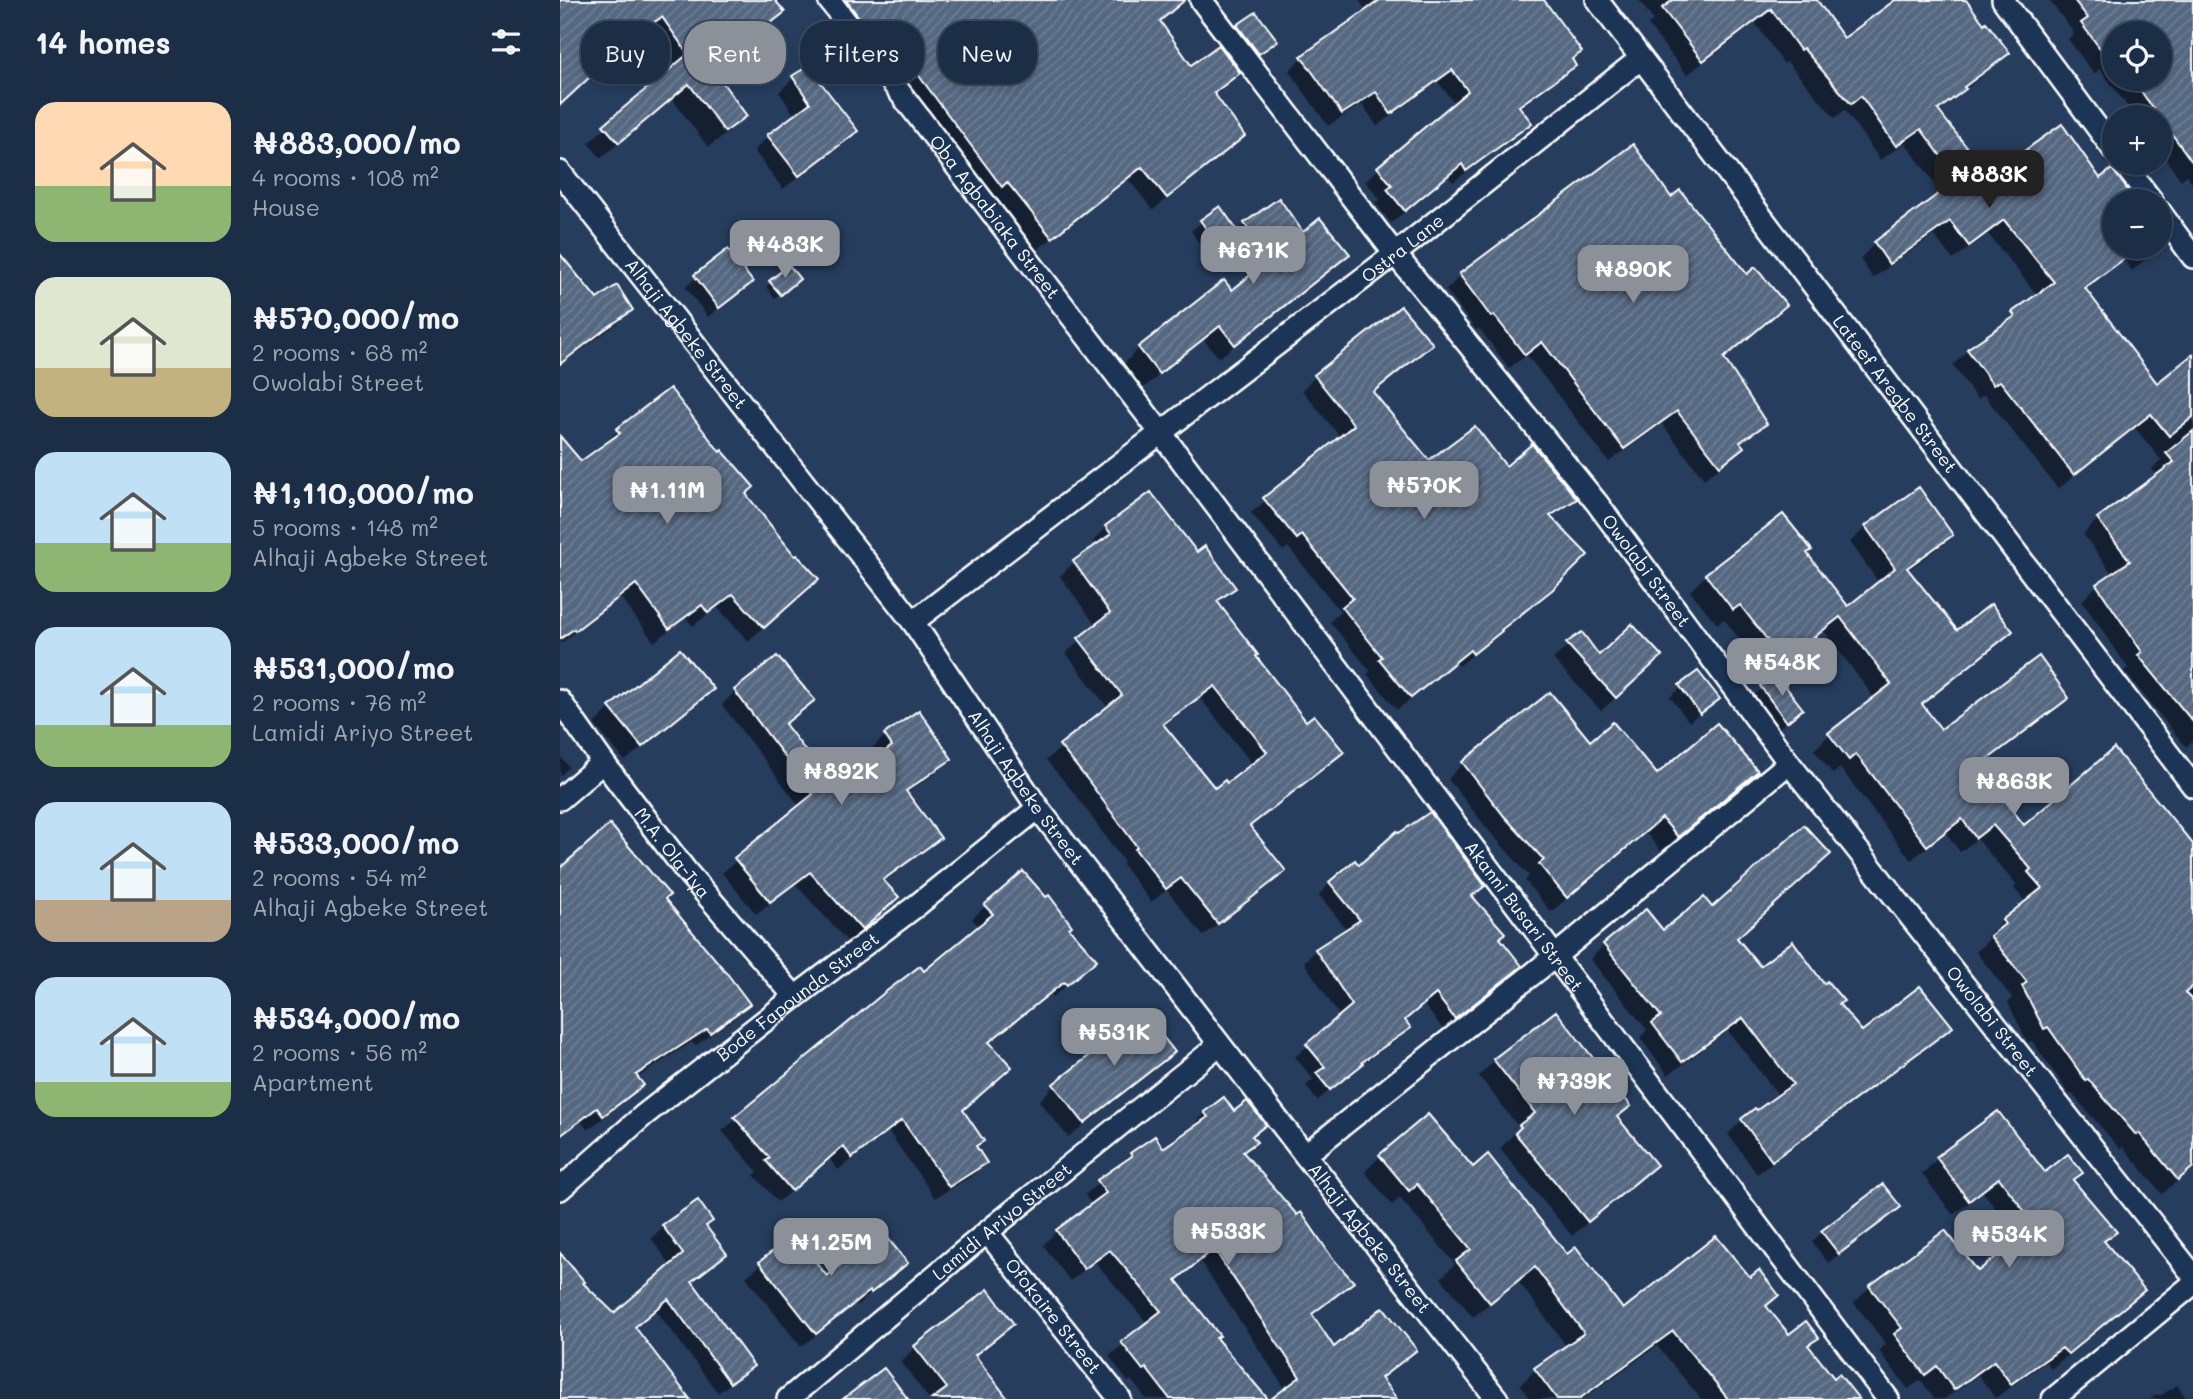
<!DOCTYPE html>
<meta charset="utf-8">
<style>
body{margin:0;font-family:Mali,sans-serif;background:#25364d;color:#f1f3f6;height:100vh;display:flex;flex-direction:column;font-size:26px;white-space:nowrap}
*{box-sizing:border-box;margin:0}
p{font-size:23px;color:#a0a8b3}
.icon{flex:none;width:38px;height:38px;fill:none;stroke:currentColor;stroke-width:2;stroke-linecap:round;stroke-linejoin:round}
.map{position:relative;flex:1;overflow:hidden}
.drawer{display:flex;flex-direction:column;background:#1c2e46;width:560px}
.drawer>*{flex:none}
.banner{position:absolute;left:21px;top:21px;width:665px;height:63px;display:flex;gap:14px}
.buttons{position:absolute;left:1542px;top:21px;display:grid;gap:14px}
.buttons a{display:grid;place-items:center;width:70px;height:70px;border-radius:50%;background:#1c2e46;box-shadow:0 4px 10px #0003,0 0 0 2px #3a4a5f;font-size:35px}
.price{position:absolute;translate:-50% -60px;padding:0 16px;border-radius:14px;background:#8c9099;color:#fff;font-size:23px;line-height:46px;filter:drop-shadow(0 2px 4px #0008)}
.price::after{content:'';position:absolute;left:50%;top:42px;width:21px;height:16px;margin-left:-10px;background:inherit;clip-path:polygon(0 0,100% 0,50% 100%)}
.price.selected{background:#222;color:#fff}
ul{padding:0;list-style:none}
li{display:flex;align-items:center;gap:21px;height:175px;padding:0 35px}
li span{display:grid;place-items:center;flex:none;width:196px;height:140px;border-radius:21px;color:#555}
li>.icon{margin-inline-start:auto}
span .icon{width:84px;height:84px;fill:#fffc;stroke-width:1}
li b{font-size:30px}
h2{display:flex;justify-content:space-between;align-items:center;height:84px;padding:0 35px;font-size:30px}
.tag{padding:0 24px;border-radius:28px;background:#1c2e46;box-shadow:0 4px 10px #0003,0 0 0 2px #3a4a5f;font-size:24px;line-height:63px}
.tag.selected{background:#8c9099;color:#fff}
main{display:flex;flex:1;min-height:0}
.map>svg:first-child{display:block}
.shadow{fill:#0007;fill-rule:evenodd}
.building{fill:url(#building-hatch);stroke:#fff;stroke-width:2;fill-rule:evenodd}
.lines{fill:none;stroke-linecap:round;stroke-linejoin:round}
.street-casing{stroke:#fff;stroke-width:26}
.street{stroke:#1d3557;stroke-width:21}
.labels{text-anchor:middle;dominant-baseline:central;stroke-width:5;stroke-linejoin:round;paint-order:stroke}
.street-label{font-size:18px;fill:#fff;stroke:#1d3557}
</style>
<main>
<section class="drawer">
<h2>14 homes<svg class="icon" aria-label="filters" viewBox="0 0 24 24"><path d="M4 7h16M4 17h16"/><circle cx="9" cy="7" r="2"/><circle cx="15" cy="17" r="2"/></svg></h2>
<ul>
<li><span style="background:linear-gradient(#ffd9b3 60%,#8fb573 0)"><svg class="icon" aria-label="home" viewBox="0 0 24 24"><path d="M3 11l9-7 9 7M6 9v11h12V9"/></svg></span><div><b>₦883,000/mo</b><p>4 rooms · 108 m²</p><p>House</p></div></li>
<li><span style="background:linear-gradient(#dfe7d0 65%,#c2b280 0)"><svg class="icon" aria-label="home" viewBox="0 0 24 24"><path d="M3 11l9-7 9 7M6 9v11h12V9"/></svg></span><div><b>₦570,000/mo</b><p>2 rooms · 68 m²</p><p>Owolabi Street</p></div></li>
<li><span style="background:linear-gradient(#bfe0f5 65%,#8fb573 0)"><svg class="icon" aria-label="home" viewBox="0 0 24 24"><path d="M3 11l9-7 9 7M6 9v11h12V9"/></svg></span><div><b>₦1,110,000/mo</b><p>5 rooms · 148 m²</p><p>Alhaji Agbeke Street</p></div></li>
<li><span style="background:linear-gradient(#bfe0f5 70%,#8fb573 0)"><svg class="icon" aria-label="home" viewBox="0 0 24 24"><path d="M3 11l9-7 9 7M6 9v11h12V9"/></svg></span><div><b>₦531,000/mo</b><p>2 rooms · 76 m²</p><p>Lamidi Ariyo Street</p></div></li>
<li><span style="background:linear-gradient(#bfe0f5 70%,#b9a48a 0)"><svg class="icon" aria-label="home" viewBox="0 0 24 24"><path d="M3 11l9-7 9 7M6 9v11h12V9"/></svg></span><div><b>₦533,000/mo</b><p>2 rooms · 54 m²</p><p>Alhaji Agbeke Street</p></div></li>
<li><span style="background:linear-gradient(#bfe0f5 75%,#8fb573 0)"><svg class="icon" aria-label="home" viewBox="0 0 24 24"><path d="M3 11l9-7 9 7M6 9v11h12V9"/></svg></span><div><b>₦534,000/mo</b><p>2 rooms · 56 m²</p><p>Apartment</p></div></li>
</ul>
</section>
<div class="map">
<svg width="1633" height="1399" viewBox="0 0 1633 1399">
<defs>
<pattern id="building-hatch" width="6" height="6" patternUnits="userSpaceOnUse" patternTransform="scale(1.75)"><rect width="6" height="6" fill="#556781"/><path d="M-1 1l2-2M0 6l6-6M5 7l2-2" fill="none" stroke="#6e7e94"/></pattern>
</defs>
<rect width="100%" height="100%" fill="#263d5e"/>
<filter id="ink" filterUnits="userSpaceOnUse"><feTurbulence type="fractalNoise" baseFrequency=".0143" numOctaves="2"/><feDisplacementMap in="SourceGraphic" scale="14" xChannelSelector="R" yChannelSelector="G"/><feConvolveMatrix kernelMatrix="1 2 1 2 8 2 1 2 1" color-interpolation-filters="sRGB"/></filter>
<g filter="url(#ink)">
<!-- shadow -->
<g class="shadow">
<polygon points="0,0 221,0 217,6 222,12 206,28 174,53 179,59 157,79 185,115 169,132 148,147 112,99 41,158 28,143 111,70 85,32 50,56 0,104"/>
<polygon points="267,0 602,0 598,22 631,67 678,73 653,95 683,136 669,150 593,210 568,179 477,250 433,195 428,199"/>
<polygon points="799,0 983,0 1020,52 1011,61 1014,65 1001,78 959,108 970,123 957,136 893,182 888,176 831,223 815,203 820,199 805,181 895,104 878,82 817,126 802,104 768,126 729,71 742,57 807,12"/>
<polygon points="1079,0 1255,0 1284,40 1338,0 1404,0 1448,53 1432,68 1378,112 1428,178 1540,181 1551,172 1573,201 1554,201 1554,247 1600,247 1600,237 1604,243 1572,271 1564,260 1525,290 1597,385 1633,356 1633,741 1626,747 1564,671 1568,668 1522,601 1537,585 1553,575 1523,534 1538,519 1598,476 1592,469 1601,460 1575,428 1498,489 1424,395 1417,399 1393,365 1408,350 1478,296 1428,234 1393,260 1374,235 1313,278 1300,259 1315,243 1382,193 1345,143 1320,160 1285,110 1275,118 1227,62 1224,64 1195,23 1127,75 1088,25 1093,20"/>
<path d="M1489,0H1633V185L1627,175L1621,180L1600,151V117H1575L1540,69L1534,74L1508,39L1514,33ZM1554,33H1600V79H1554Z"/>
<polygon points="695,14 715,41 688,63 668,37"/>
<polygon points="233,78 296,131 282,145 223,189 194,151 208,136 235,116 219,92"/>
<polygon points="1111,199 1186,277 1225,305 1163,359 1205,424 1180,445 1182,447 1167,462 1144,479 1102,424 1049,462 967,355 949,368 919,328 916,330 886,290 900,276"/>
<polygon points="659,208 677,233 685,224 742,235 787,254 772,269 659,358 644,340 583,388 564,364 579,348 663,282 672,292 695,274 670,240 648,256 631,231"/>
<polygon points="168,252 191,282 148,317 125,287"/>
<polygon points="0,256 36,301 71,310 57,324 0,365"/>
<polygon points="211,282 233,283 215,298 206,287"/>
<polygon points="870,344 812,393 869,462 945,469 1014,498 990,519 1026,555 976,604 899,666 896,662 837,710 807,674 810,671 770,622 780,611 728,547 723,551 691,513 781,438 742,390 755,377"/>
<polygon points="58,430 184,495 242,593 188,641 157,607 133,626 126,618 94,642 60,597 0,644 0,439 20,464 45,446 43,445"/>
<polygon points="1358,490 1391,535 1376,550 1347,571 1397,633 1451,631 1435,646 1361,706 1380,732 1506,697 1491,713 1418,768 1464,828 1630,844 1633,841 1633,1168 1602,1194 1563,1147 1560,1149 1512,1094 1510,1095 1472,1041 1468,1043 1448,1003 1452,998 1416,952 1429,939 1427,936 1443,921 1466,903 1454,888 1456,885 1417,839 1400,852 1386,833 1351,860 1280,768 1273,774 1254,750 1269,735 1315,699 1264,631 1207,675 1164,619 1157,624 1130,591 1146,575 1223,516 1246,554 1288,608 1319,583 1290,542 1306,527"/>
<path d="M546,527L637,554L673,588L657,603L693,656L745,723L781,752L768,765L689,828L724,871L710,885L643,936L607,890L591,902L562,864L564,862L514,793L486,760L548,708L506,653L536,626L500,576L514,562L537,546L533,541ZM640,698L693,765L667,785L655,790L603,726Z"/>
<polygon points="1021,634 1039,658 1085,670 1041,711 993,659"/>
<polygon points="120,651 151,689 136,704 65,761 34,724 50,708"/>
<polygon points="1137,674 1157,699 1129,722 1110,697"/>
<polygon points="1216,677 1241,709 1216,731 1191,698"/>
<polygon points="175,691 252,700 224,726 275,791 318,759 312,749 325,735 390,759 376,773 346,793 379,837 365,851 323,882 323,911 288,942 235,884 196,914 162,873 240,807 162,705"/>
<polygon points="1030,743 1096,776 1180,786 1101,851 1085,832 991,912 965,881 969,876 929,831 888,779 903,763"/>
<polygon points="0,756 9,767 0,776"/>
<polygon points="799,868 923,886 911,897 960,966 883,1029 863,1004 844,1021 849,1028 837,1040 798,1067 757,1101 746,1086 753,1079 735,1057 780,1017 744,962 756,950 787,930 759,895 770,883"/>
<polygon points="0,870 103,899 188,1004 173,1019 135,1046 132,1042 77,1078 82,1085 67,1099 28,1130 21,1121 0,1137"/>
<polygon points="425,906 507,928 535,960 493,997 490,993 428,1044 401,1111 422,1140 415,1147 425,1163 412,1176 375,1198 328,1131 278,1170 269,1158 218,1202 194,1175 198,1172 162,1131 325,994 363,973 420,927 412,919"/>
<polygon points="1103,932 1175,939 1199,969 1277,1005 1302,1034 1390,1026 1376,1040 1197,1174 1168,1134 1182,1120 1219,1096 1168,1031 1108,1075 1080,1038 1087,1030 1030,959 1044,945"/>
<polygon points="612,1052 597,1068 508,1137 479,1101 494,1085"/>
<polygon points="935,1060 1069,1105 1056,1119 1095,1165 1012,1236 940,1149 959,1128 919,1076"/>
<polygon points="645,1113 674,1114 703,1125 691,1138 694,1142 682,1154 792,1282 751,1316 773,1349 854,1350 820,1379 835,1399 714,1399 726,1390 640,1261 615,1281 654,1339 705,1399 586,1399 571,1380 568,1382 549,1356 588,1324 535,1262 510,1281 483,1245 497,1231 532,1205 525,1195 571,1154 603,1151 633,1129 632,1127"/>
<polygon points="820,1156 912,1169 1007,1256 1063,1312 1189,1280 1217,1295 1205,1307 1229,1336 1256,1337 1247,1347 1273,1380 1297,1399 1141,1399 1097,1346 1023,1399 970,1399 960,1385 975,1370 1007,1347 958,1281 913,1317 881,1278 895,1264 840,1198 832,1205 805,1172"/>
<polygon points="1377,1159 1485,1174 1520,1173 1512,1181 1554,1232 1544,1243 1583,1290 1567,1306 1491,1369 1486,1362 1435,1398 1418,1375 1385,1399 1374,1399 1361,1380 1348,1389 1319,1351 1326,1344 1294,1303 1310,1287 1384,1232 1418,1274 1460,1241 1423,1192 1393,1215 1362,1174"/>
<polygon points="137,1202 144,1227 165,1254 131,1283 192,1366 158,1393 95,1309 73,1328 128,1399 0,1399 0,1259 54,1316 111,1266 91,1238 103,1227"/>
<polygon points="1339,1207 1268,1263 1252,1242 1262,1232"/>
<polygon points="234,1237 267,1278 346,1263 297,1306 295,1304 241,1347 186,1277"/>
<polygon points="452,1324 414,1357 446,1399 369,1399 341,1362 355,1347"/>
<polygon points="1617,1385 1627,1399 1590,1399 1598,1394 1600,1396"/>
</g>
<!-- building -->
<g class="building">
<polygon points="0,0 215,0 225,12 175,51 181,59 157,75 187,116 165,132 129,84 59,143 43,125 128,54 102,17 59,47 60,49 0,105"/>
<polygon points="286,0 625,0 600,21 631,65 659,45 680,73 654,93 685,136 607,198 582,167 492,238 447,182 442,187 321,25 310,32"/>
<polygon points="820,0 984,0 1022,52 1012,59 1016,66 959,106 972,123 906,171 902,164 845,211 827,189 832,185 817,167 908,91 892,70 831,114 816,92 782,114 741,56"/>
<polygon points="1113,0 1257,0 1284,38 1335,0 1406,0 1424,24 1426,22 1450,53 1404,87 1406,89 1378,110 1429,176 1502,124 1540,178 1552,169 1576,201 1554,201 1554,247 1580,247 1525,288 1597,383 1633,354 1633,417 1609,436 1591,414 1514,475 1440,381 1433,385 1407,349 1455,316 1452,312 1494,282 1444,220 1409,246 1390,221 1329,264 1314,242 1398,179 1361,129 1336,146 1301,96 1291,104 1243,48 1240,50 1211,9 1143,61 1102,8"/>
<polygon points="1514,0 1633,0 1633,163 1572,79 1600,79 1600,33 1554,33 1554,67 1521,23 1528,18"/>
<polygon points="696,12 718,41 699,54 677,25"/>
<polygon points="248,66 298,131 239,176 207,135 250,103 232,76"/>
<polygon points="1073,144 1111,197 1120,190 1187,274 1195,267 1227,305 1164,358 1207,424 1180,442 1184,447 1160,466 1117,411 1064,449 982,342 965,355 934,315 931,317 899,274"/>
<polygon points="719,198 743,232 760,218 790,254 675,345 660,326 599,374 578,347 664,280 672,290 710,259 684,223"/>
<polygon points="660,206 679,233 659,247 640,220"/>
<polygon points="168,249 193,282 159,308 134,275"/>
<polygon points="0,254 37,299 57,285 73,310 44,330 0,364"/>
<polygon points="229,265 240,279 221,295 209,281"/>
<polygon points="841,306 873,344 813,392 869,460 915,426 946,466 972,444 1017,499 990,516 1028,555 992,590 941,630 942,631 913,654 910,650 851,698 819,659 822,657 782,607 793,598 742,535 737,539 703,498 794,425 754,375"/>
<polygon points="110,388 160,452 162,450 194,487 186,494 235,556 237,555 259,579 204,628 173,594 148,613 142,605 109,629 76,584 15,631 14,629 0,639 0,436 21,461 60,433 56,429"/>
<polygon points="1633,431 1633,722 1578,655 1582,652 1536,584 1570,561 1537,518 1614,462 1606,453"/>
<polygon points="1359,487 1393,535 1347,568 1397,630 1431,604 1453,631 1362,704 1381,729 1479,656 1509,698 1419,766 1464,825 1554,748 1633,844 1633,986 1625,993 1633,1001 1633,1167 1618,1180 1579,1133 1576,1135 1528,1079 1526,1081 1488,1027 1484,1029 1462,986 1467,982 1430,936 1445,924 1442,920 1482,888 1468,872 1471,869 1433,825 1416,838 1402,819 1367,846 1296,754 1289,760 1268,733 1331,684 1280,617 1224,661 1180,605 1173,610 1145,574 1223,514 1252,550 1247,553 1288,606 1335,568 1305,526"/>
<path d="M591,492L637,552L645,546L676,588L657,601L698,655L696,656L746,721L754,715L784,752L690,826L726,871L658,924L621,878L606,889L575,849L577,847L527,779L499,745L562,695L518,638L550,613L513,561L551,534L545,526ZM655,686L707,752L667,783L665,780L655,788L603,724Z"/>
<polygon points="1072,624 1102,656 1056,698 1006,643 1022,632 1039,655"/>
<polygon points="120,649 154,689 82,747 49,707"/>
<polygon points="217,656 255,700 225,724 275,789 332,746 324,734 359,710 392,759 346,791 381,838 323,880 339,897 302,930 250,872 210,902 174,858 253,794 174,690"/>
<polygon points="1138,671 1160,699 1140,714 1119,685"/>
<polygon points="1216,674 1243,709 1227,722 1200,686"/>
<polygon points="990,692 1030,741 1053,722 1097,774 1157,723 1198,771 1118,837 1102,818 1007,898 979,864 984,860 944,816 902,762"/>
<polygon points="870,812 925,886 912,896 945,933 940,938 962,966 895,1019 876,994 845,1020 851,1028 802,1062 803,1064 770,1090 756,1073 765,1067 746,1044 792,1005 755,949 800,920 769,882 795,860 799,865 837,831 839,833"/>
<polygon points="50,824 110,895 105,899 166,972 190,1004 150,1033 147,1029 76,1075 84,1085 43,1116 37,1108 0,1136 0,868"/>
<polygon points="1244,825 1271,854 1177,938 1200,966 1233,941 1264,984 1267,981 1284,1001 1279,1004 1302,1031 1360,986 1393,1027 1212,1161 1181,1119 1195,1108 1197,1110 1233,1084 1183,1018 1122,1062 1092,1023 1101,1016 1043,944 1086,909 1103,930 1144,897 1152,907"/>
<polygon points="463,871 486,897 489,895 512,926 509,928 537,960 507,985 504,982 429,1042 452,1067 403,1110 424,1141 416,1146 427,1163 389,1187 342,1120 292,1158 283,1146 232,1191 206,1161 210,1158 174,1117 324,993 360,966 364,971 433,914 424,905"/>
<polygon points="996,1011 1071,1106 1057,1117 1097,1165 1028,1222 955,1133 961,1127 959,1125 975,1113 933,1059"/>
<polygon points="584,1013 615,1052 524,1123 493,1084"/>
<polygon points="664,1097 674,1111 687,1101 706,1125 692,1136 697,1142 683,1152 737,1215 741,1212 773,1259 794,1282 752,1314 774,1347 823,1307 857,1350 821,1378 837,1399 711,1399 740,1377 654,1249 616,1280 660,1336 656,1338 708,1399 610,1399 586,1368 583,1370 561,1342 601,1311 550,1250 524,1269 496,1230 546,1193 537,1180 572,1156 570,1153 595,1136 603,1148 648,1117 644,1112"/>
<polygon points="1438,1111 1485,1172 1508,1154 1523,1173 1513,1180 1557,1232 1544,1241 1585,1290 1508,1354 1502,1348 1451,1384 1434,1361 1394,1390 1377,1366 1365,1375 1334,1334 1342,1328 1309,1286 1385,1230 1418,1271 1476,1226 1439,1178 1409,1201 1376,1157"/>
<polygon points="868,1114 913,1167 928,1154 1007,1254 1016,1247 1063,1309 1156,1236 1190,1277 1199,1270 1219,1295 1206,1306 1229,1334 1246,1321 1259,1338 1248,1345 1274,1378 1279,1374 1299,1399 1168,1399 1113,1331 1019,1399 997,1399 974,1368 1024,1333 975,1267 930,1303 896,1261 911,1249 857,1184 849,1191 819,1155"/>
<polygon points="1323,1184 1341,1207 1279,1254 1261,1231"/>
<polygon points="138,1200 153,1221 146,1226 167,1254 132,1281 194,1366 170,1383 108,1299 75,1327 130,1399 0,1399 0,1253 25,1282 23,1283 54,1313 123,1254 102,1225"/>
<polygon points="321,1230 348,1263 311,1293 310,1291 256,1334 199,1262 234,1234 267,1276"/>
<polygon points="428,1289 454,1324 415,1355 448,1399 372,1399 387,1388 354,1346"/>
<polygon points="324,1368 348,1399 283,1399"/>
</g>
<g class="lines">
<defs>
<g id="street">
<path id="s1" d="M269,0L601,433L1328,1399"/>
<path id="s2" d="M641,0L835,254L1037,503L1229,763L1633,1275"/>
<path id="s3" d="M1037,0L1633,786"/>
<polyline points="1443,0 1554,150"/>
<polyline points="1563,163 1592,201"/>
<path id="s4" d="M0,172L353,622L478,808L745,1155L937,1399"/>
<polyline points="1600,212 1633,257"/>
<path id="s5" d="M353,622L835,254L1080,59"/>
<path id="s6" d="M0,701L43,762L126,871L235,997"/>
<polyline points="0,799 43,762"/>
<polyline points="745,1155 994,957 1229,763"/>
<path id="s7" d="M0,1189L84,1115L235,997L356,906L478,808"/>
<path id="s8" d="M427,1232L560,1399"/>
<path id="s9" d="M228,1399L427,1232L659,1045"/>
<polyline points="1493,1399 1633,1284"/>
</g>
</defs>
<!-- street casing -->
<use href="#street" class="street-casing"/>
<!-- street -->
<use href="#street" class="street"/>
</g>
</g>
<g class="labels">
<!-- street labels -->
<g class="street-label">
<text stroke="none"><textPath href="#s1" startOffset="273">Oba Agbabiaka Street</textPath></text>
<text stroke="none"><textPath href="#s5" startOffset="616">Ostra Lane</textPath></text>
<text stroke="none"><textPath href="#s4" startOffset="205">Alhaji Agbeke Street</textPath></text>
<text stroke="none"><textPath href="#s3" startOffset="494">Lateef Aregbe Street</textPath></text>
<text stroke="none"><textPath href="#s2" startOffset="724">Owolabi Street</textPath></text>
<text stroke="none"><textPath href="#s4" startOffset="772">Alhaji Agbeke Street</textPath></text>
<text stroke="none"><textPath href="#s6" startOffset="189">M.A. Ola-Iya</textPath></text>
<text stroke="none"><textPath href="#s1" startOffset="1150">Akanni Busari Street</textPath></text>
<text stroke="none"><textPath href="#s7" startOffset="306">Bode Fapounda Street</textPath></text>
<text stroke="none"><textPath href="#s2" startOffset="1292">Owolabi Street</textPath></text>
<text stroke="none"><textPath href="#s9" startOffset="278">Lamidi Ariyo Street</textPath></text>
<text stroke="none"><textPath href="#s4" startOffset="1339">Alhaji Agbeke Street</textPath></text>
<text stroke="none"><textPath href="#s8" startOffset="107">Ofokaire Street</textPath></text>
</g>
</g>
</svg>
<div class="buttons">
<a><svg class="icon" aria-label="locate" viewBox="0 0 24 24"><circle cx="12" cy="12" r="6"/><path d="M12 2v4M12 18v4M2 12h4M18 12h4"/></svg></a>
<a>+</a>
<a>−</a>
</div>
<b class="price selected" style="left:1429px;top:210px">₦883K</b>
<b class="price" style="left:225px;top:280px">₦483K</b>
<b class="price" style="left:693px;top:286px">₦671K</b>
<b class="price" style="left:1073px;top:305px">₦890K</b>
<b class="price" style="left:864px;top:521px">₦570K</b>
<b class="price" style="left:107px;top:526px">₦1.11M</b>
<b class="price" style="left:1222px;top:698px">₦548K</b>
<b class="price" style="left:281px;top:807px">₦892K</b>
<b class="price" style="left:1454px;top:817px">₦863K</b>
<b class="price" style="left:554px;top:1068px">₦531K</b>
<b class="price" style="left:1014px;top:1117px">₦739K</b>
<b class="price" style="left:668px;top:1267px">₦533K</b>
<b class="price" style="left:1449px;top:1270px">₦534K</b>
<b class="price" style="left:271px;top:1278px">₦1.25M</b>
<div class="banner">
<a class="tag">Buy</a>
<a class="tag selected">Rent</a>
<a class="tag">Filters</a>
<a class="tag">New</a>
</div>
</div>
</main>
